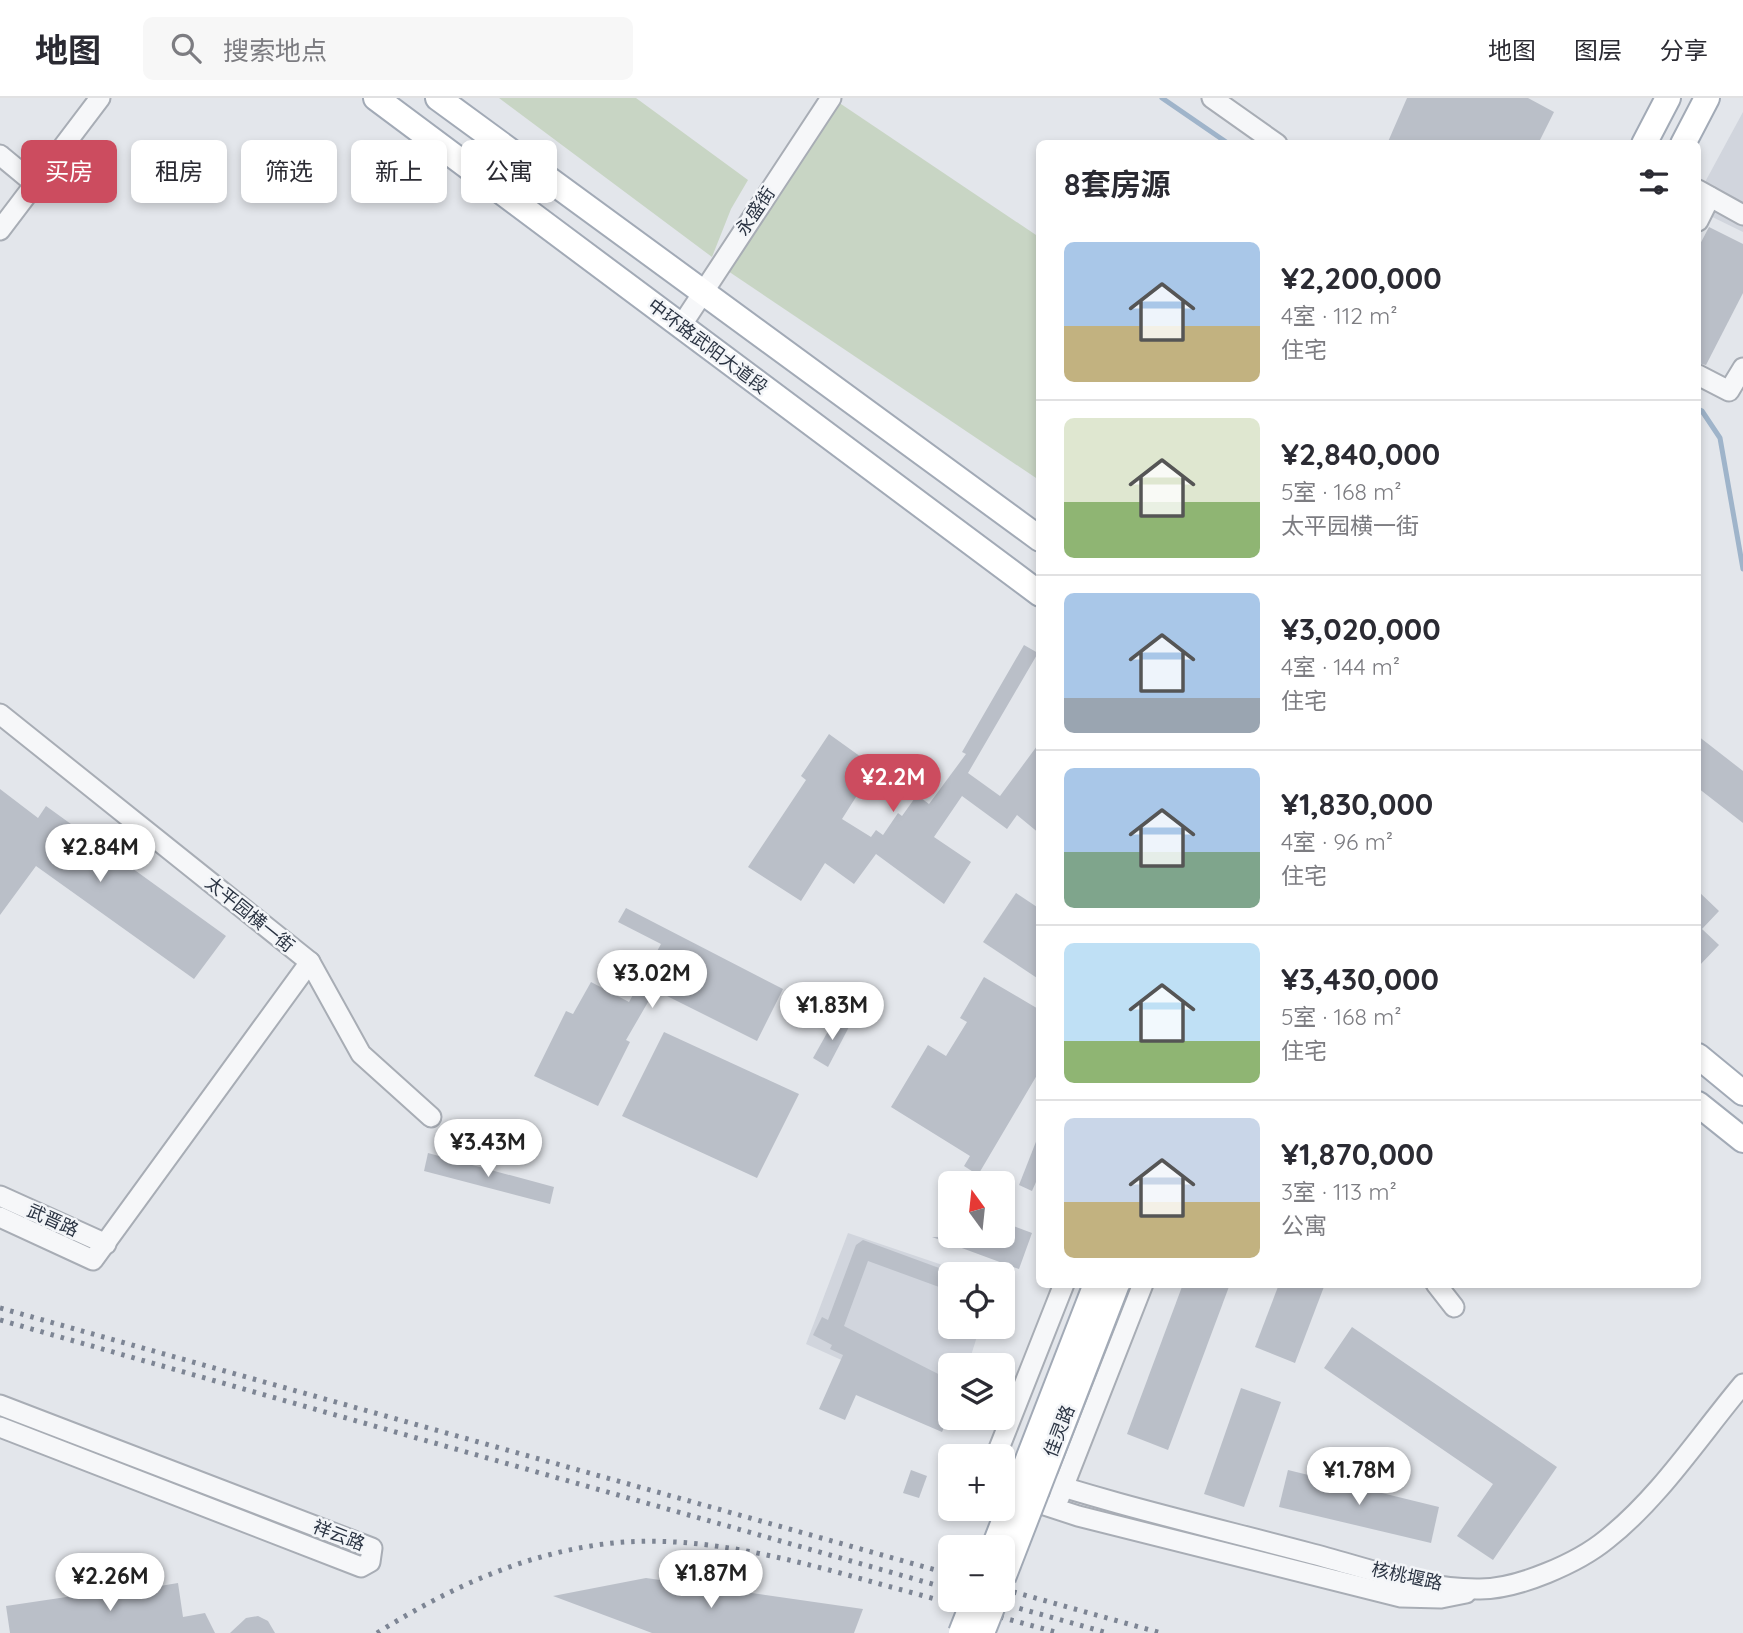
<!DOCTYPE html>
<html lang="zh">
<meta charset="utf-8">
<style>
body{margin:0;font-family:Quicksand,"Noto Sans SC",sans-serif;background:#f7f7f7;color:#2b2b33;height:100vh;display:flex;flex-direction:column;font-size:26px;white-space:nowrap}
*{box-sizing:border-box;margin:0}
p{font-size:23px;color:#7c7c81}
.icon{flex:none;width:38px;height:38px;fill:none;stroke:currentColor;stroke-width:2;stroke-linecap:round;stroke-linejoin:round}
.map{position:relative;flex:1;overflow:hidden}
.details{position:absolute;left:1036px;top:42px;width:665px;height:1148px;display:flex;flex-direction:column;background:#fff;border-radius:10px;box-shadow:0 4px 10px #0003}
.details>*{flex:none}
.hud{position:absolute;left:21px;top:42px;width:665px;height:63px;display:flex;gap:14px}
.needle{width:46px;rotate:345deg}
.controls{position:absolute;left:938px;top:1073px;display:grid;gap:14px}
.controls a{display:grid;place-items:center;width:77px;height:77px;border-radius:10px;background:#fff;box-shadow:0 4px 10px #0003;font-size:35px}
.price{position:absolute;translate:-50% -60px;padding:0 16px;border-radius:24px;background:#fff;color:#222;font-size:23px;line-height:46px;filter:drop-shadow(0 2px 4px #0008)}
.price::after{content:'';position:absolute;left:50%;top:42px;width:21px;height:16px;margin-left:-10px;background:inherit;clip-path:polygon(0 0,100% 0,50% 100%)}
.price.active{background:#cc4c5f;color:#fff}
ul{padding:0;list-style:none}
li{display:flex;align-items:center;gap:21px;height:175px;padding:0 28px}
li+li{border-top:2px solid #e1e1e2}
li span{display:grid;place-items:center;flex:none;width:196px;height:140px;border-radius:10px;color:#555}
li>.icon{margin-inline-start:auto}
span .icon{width:84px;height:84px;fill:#fffc;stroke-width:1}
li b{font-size:30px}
h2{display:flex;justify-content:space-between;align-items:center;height:84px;padding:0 28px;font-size:30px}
.tag{padding:0 24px;border-radius:10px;background:#fff;box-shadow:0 4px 10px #0003;font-size:24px;line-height:63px}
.tag.active{background:#cc4c5f;color:#fff}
header{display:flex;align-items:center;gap:42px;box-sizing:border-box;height:98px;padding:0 35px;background:#fff;border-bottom:2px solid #e1e1e2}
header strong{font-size:33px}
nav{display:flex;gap:38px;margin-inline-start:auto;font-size:24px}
.search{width:490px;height:63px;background:#f7f7f7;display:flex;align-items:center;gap:18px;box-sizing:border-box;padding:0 24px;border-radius:10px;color:#7c7c81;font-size:26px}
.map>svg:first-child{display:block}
.built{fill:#d1d5dd}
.green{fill:#c8d5c4}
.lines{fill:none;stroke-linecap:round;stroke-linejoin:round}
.stream{stroke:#9fb4ca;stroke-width:5}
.building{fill:#babfc8}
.minor-casing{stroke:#a8adb5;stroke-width:23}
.major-casing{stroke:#a2aab6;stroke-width:28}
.minor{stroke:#f6f7f9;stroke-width:19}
.major{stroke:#fff;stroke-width:24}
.rail{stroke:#7d8594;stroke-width:5;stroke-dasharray:3.5 7;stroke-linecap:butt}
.major-bridge-casing{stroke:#a2aab6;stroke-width:28;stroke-linecap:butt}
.major-bridge{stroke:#fff;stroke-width:24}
.labels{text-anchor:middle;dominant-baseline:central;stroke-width:5;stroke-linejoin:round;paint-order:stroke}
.street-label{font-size:18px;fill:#2b3443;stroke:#f3f5f8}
</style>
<header>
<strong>地图</strong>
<div class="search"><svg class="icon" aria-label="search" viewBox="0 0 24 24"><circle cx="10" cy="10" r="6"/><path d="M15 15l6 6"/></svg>搜索地点</div>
<nav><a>地图</a><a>图层</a><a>分享</a></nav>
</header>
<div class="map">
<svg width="1743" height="1535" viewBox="0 0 1743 1535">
<rect width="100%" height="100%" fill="#e3e6eb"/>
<!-- built -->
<g class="built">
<polygon points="1743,14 1743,134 1698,112 1698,97"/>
<polygon points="848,1135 969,1176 950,1176 950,1228 980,1229 968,1267 950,1267 950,1311 806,1246"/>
</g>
<!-- green -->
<g class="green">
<polygon points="499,0 636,0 748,82 731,111 712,159"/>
<polygon points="835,2 1039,139 1039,382 722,169"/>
</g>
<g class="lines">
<!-- stream -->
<g class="stream">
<polyline points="1162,0 1229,46"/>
<polyline points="1698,311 1702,313 1720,340 1743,471"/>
</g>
</g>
<!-- building -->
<g class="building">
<polygon points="1407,0 1528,0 1554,14 1538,46 1387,46"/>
<polygon points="1709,129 1743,146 1743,195 1706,267 1698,265 1698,150"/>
<polygon points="1024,547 1038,555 968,675 1000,698 1040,644 1040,736 1017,717 1007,731 962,698 934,739 971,764 944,806 876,756 854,786 825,765 801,803 748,769 806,682 801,678 829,636 875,669 842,721 871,739 876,732 883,737 898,715 902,718 917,697 929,706 966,656 962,654"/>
<polygon points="1698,638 1743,673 1743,725 1698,690"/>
<polygon points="0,691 38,720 46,708 226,838 194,881 36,768 0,817"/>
<polygon points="1698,793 1719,813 1702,831 1719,847 1698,869"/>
<polygon points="1016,795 1040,811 1040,882 983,844"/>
<polygon points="626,810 783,891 757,943 655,892 626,942 630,944 598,1008 534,978 566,913 573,916 591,884 629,904 661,846 618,824"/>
<polygon points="984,879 1040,912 1040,972 978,1077 964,1068 970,1058 891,1009 928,947 946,958 967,924 960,920"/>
<polygon points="836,919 850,927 828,969 813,960"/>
<polygon points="664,934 799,996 757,1080 622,1018"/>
<polygon points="1039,1036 1040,1075 1032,1093 1019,1087"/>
<polygon points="428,1055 554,1089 550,1106 424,1073"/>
<polygon points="1003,1124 1032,1135 1019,1171 932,1139 1003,1138"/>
<polygon points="863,1142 950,1174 950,1193 868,1163 844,1228 950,1282 950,1316 942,1334 856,1297 845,1322 819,1311 843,1257 830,1251 832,1247 813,1237 822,1219 828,1222 856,1147"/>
<polygon points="1183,1186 1230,1186 1168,1352 1127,1336"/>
<polygon points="1279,1186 1325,1186 1295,1265 1255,1249"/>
<polygon points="1352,1229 1557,1369 1493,1462 1457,1438 1493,1386 1324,1270"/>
<polygon points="1241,1290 1281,1304 1244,1409 1204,1396"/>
<polygon points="911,1372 927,1378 919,1400 903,1395"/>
<polygon points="1288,1372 1439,1409 1431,1445 1279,1409"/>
<polygon points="646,1480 863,1511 854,1535 652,1535 553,1498"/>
<polygon points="178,1485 183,1519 205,1515 215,1535 10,1535 6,1508 154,1486 154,1489"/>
<polygon points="258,1518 268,1523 275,1535 230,1535 246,1520"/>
</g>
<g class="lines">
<defs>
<g id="minor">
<polyline points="1212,0 1277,46"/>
<polyline points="0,57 35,86"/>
<polyline points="1698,92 1743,117"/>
<polyline points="1698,123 1710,99"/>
<polyline points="0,132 100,0"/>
<polyline points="681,228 831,0"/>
<polyline points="1698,277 1729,293 1743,270"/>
<polyline points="0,616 310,864 93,1162 0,1119"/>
<polyline points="310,864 361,956 431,1019"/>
<polyline points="0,1098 106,1146"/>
<polyline points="1436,1186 1454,1209"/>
<polyline points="0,1307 372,1450 370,1464 361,1469 0,1329"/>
<polyline points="996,1358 1064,1186"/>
<path d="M1003,1370C1103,1404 1207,1428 1309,1455C1364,1469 1423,1492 1480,1491C1518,1491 1578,1465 1607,1441C1660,1399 1700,1337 1743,1286"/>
<polyline points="1020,1399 1078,1418 1401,1499 1441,1500 1466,1495"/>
<polyline points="1059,1400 1143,1186"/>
</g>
<g id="major">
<polyline points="376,0 1040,496"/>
<polyline points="438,0 1040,441"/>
<polyline points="1644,46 1668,0"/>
<polyline points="1683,46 1707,0"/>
<polyline points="1698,958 1743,995"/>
<polyline points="1698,1006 1743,1042"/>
</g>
</defs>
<!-- minor casing -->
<use href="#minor" class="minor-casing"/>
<!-- major casing -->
<use href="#major" class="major-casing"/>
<!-- minor -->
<use href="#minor" class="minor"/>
<!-- major -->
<use href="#major" class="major"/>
<!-- rail -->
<g class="rail">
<polyline points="0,1210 950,1476"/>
<polyline points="0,1222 950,1491"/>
<polyline points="1003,1491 1161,1535"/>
<polyline points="989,1502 1108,1535"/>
<path d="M377,1535C446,1492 516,1459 597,1447C692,1433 790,1461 880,1486C940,1502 999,1519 1059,1535"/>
</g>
<defs>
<g id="major-bridge">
<polyline points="994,1449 1096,1186"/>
<polyline points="1003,1480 1117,1186"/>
<polyline points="961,1535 974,1502"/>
<polyline points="982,1535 995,1502"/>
</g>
</defs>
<!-- major-bridge casing -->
<use href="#major-bridge" class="major-bridge-casing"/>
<!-- major-bridge -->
<use href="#major-bridge" class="major-bridge"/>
</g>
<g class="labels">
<!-- street labels -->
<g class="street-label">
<text transform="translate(755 113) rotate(-56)">永盛街</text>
<text transform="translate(708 248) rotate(37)">中环路武阳大道段</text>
<text transform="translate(250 816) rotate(39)">太平园横一街</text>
<text transform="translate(53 1122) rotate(24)">武晋路</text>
<text transform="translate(1059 1333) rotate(-69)">佳灵路</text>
<text transform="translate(339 1437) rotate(21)">祥云路</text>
<text transform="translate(1407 1478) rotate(12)">核桃堰路</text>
</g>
</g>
</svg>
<div class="controls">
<a><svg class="needle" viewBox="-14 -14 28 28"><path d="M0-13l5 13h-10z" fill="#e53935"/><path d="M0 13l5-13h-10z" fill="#7c7c81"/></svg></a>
<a><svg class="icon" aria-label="locate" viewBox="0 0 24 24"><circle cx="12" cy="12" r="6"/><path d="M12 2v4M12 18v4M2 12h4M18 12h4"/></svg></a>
<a><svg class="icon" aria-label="layers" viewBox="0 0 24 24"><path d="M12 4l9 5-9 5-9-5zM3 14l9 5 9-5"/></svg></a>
<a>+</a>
<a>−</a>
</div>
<b class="price active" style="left:893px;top:716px">¥2.2M</b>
<b class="price" style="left:100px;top:786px">¥2.84M</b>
<b class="price" style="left:652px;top:912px">¥3.02M</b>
<b class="price" style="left:832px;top:944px">¥1.83M</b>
<b class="price" style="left:488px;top:1081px">¥3.43M</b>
<b class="price" style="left:1359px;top:1409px">¥1.78M</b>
<b class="price" style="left:711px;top:1512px">¥1.87M</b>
<b class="price" style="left:110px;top:1515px">¥2.26M</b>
<div class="hud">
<a class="tag active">买房</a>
<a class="tag">租房</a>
<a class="tag">筛选</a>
<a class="tag">新上</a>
<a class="tag">公寓</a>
</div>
<section class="details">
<h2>8套房源<svg class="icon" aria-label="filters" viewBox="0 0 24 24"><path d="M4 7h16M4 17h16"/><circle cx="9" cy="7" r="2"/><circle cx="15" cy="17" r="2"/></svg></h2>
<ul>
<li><span style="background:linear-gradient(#a9c7e8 60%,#c2b280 0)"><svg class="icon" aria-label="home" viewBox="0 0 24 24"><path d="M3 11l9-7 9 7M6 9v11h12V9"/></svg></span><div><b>¥2,200,000</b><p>4室 · 112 m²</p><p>住宅</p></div></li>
<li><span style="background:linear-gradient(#dfe7d0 60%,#8fb573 0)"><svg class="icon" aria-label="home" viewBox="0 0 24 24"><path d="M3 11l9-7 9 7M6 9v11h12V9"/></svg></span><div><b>¥2,840,000</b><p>5室 · 168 m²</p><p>太平园横一街</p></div></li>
<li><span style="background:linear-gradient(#a9c7e8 75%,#9aa5b1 0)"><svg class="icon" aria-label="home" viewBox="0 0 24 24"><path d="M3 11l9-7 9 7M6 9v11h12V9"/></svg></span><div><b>¥3,020,000</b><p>4室 · 144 m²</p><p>住宅</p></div></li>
<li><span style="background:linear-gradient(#a9c7e8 60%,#7fa58c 0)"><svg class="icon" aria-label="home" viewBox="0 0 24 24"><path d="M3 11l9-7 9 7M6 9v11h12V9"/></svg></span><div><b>¥1,830,000</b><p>4室 · 96 m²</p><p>住宅</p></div></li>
<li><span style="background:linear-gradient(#bfe0f5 70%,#8fb573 0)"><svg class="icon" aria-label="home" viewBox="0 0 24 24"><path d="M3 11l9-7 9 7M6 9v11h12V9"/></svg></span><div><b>¥3,430,000</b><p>5室 · 168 m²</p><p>住宅</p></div></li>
<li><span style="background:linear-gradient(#c9d6e8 60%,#c2b280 0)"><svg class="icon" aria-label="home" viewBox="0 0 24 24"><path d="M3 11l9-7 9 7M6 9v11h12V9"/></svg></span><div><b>¥1,870,000</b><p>3室 · 113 m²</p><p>公寓</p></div></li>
</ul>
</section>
</div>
